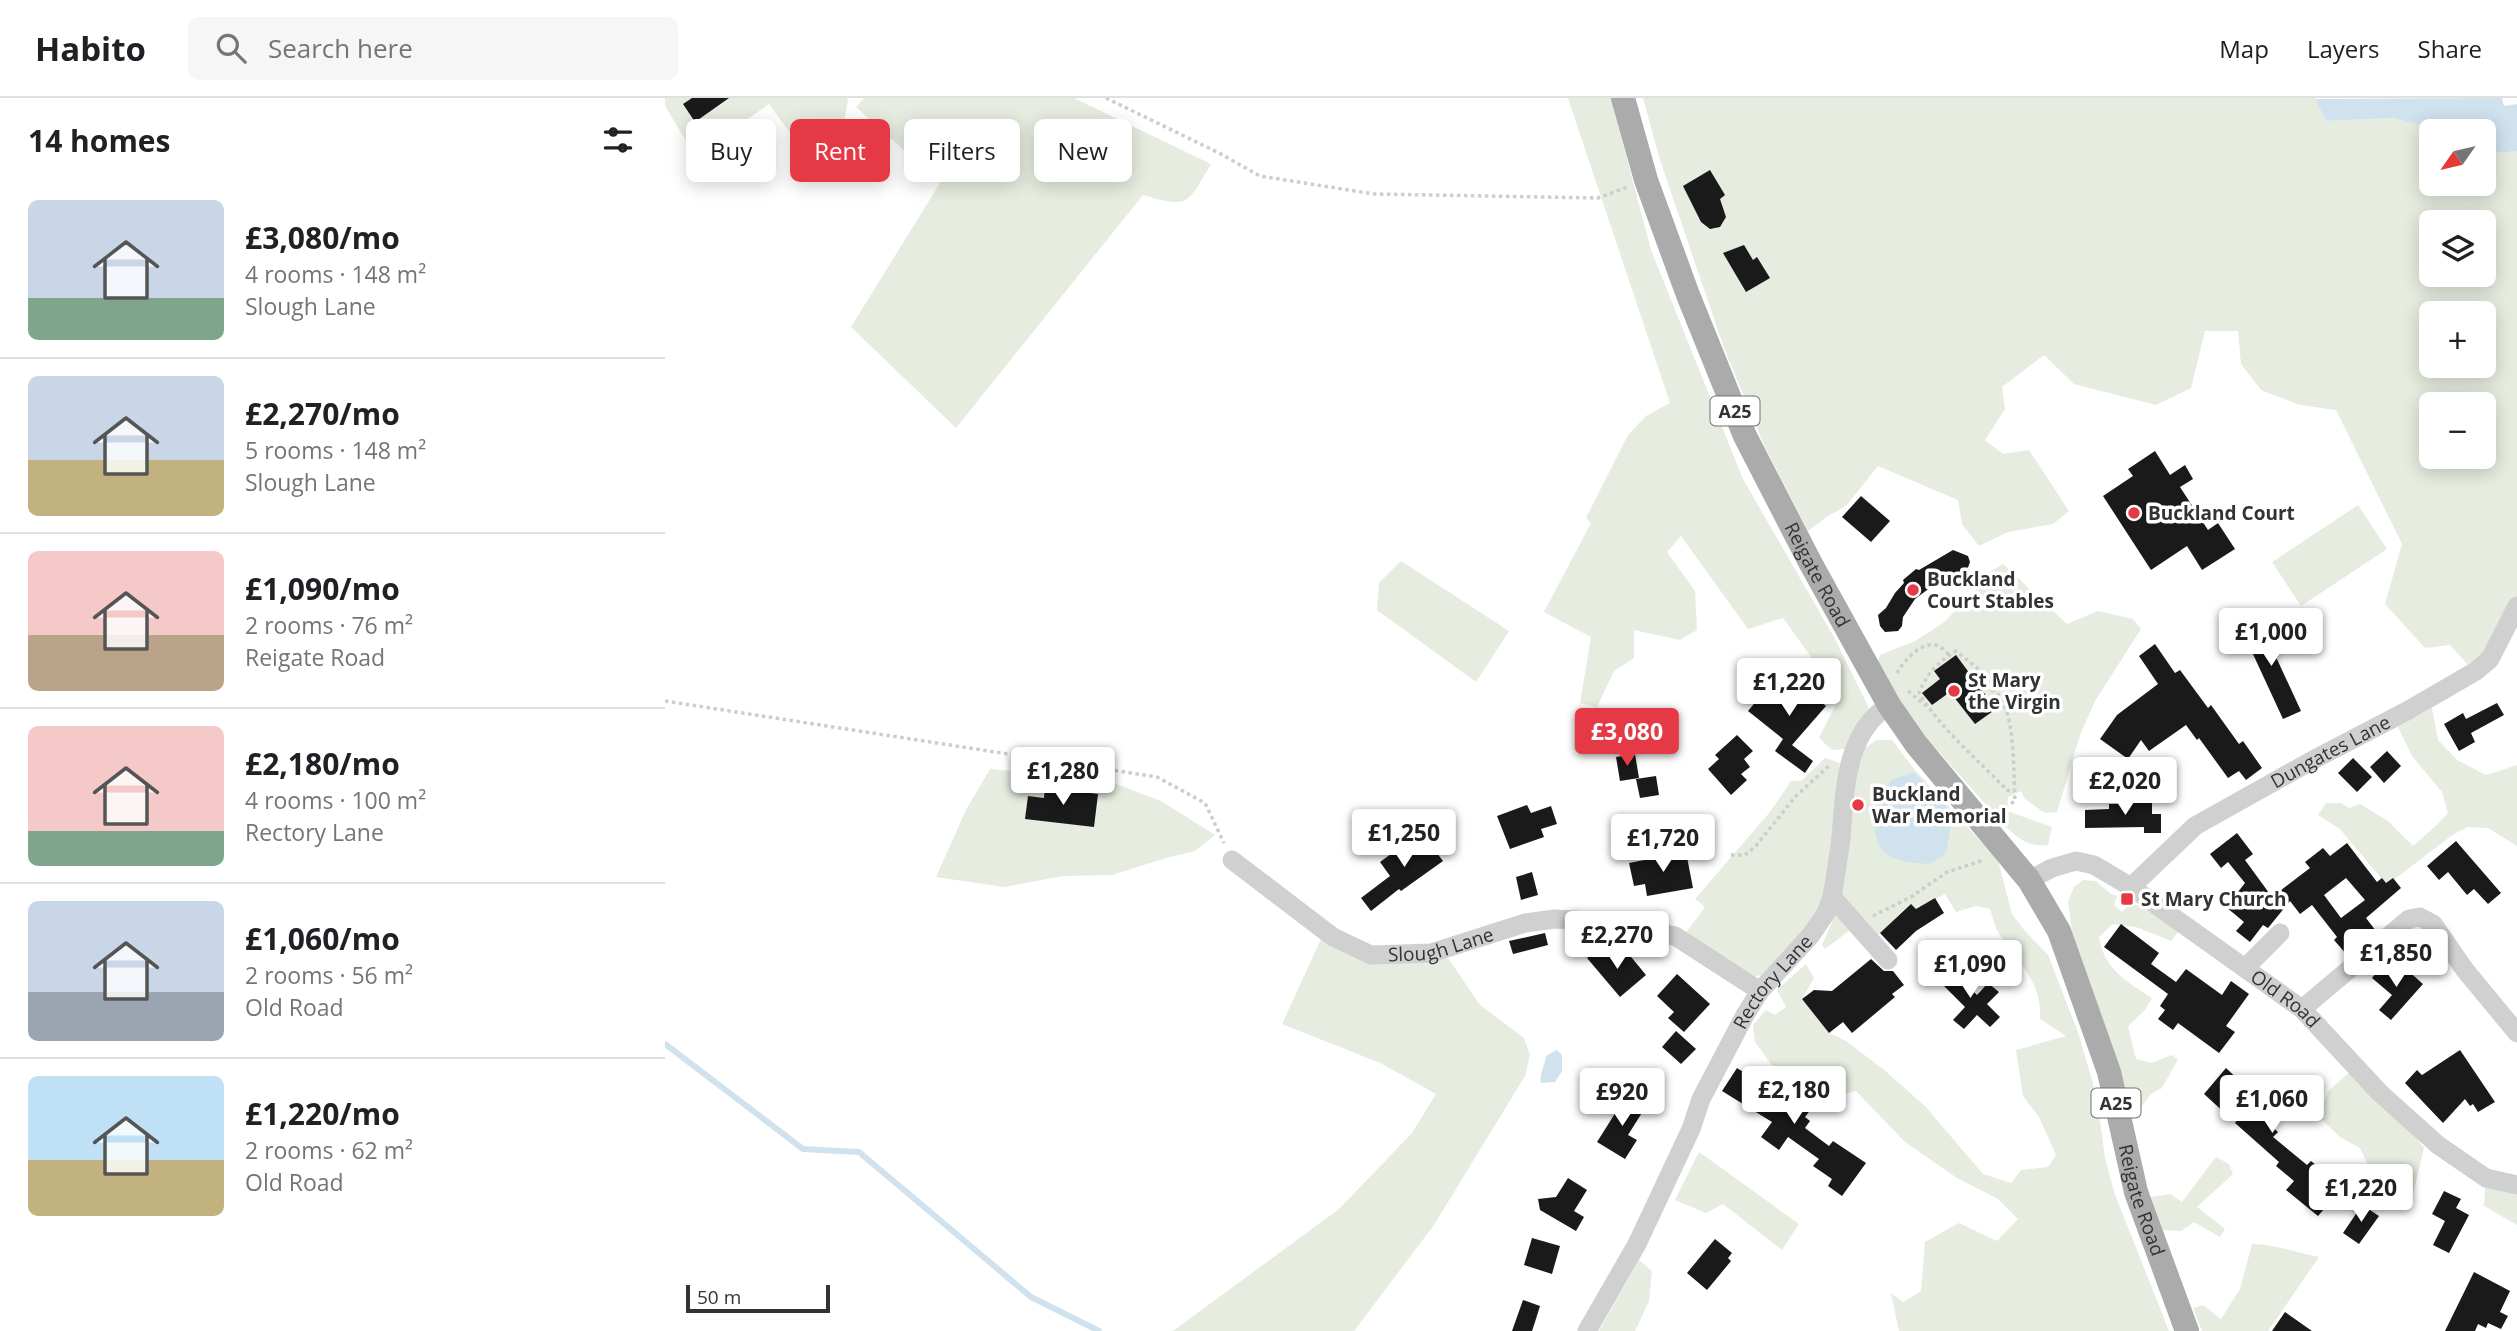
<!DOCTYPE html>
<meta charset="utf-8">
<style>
body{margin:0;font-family:"Open Sans",sans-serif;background:#f6f6f6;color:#202124;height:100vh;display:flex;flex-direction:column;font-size:26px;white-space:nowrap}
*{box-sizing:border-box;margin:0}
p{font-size:23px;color:#757577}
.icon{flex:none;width:38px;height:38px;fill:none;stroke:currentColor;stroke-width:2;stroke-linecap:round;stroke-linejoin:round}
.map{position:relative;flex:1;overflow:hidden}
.panel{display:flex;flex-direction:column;background:#fff;width:665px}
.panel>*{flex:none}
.guide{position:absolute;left:21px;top:21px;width:665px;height:63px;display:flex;gap:14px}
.needle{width:46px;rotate:236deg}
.fabs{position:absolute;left:1754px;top:21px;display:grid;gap:14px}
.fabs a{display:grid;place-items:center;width:77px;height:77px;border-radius:10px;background:#fff;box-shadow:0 4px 18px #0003;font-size:35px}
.scale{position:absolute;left:21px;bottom:18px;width:144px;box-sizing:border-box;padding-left:7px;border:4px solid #333;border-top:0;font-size:19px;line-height:24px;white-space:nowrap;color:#333;-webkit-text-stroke:5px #fff;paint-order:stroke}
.price{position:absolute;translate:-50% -60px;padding:0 16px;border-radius:7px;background:#fff;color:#222;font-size:23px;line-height:46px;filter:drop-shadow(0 2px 4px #0008)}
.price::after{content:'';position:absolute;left:50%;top:42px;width:21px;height:16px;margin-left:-10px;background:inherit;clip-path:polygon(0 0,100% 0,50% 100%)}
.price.active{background:#e63946;color:#fff}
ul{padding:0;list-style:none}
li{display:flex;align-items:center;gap:21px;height:175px;padding:0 28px}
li+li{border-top:2px solid #e0e0e0}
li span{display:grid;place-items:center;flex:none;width:196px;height:140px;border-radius:10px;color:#555}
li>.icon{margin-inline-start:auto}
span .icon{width:84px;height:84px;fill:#fffc;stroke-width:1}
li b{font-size:30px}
h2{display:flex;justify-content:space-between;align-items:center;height:84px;padding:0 28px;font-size:30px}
.tag{padding:0 24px;border-radius:10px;background:#fff;box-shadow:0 4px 18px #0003;font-size:24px;line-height:63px}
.tag.active{background:#e63946;color:#fff}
header{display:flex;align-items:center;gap:42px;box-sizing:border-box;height:98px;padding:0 35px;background:#fff;border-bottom:2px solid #e0e0e0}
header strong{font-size:33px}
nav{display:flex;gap:38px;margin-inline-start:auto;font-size:24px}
.search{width:490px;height:63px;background:#f6f6f6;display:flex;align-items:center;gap:18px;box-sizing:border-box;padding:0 24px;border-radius:10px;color:#757577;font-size:26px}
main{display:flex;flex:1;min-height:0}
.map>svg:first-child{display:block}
.green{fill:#e6ecdf;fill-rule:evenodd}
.water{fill:#cfe2ee}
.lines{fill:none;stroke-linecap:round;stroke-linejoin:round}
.stream{stroke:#cfe2ee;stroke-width:6}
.building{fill:#1a1a1a;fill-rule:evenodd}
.path{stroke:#cdcdcd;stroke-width:3.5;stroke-dasharray:3.5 3.5;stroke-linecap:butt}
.minor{stroke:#d0d0d0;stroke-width:19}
.major{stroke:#ababab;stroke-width:24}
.poi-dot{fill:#e63946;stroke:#fff;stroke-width:2.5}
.labels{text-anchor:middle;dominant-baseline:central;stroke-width:7;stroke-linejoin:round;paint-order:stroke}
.shield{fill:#fff;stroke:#707070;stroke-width:2}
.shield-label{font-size:18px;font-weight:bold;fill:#333}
.poi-label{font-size:19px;font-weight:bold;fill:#333;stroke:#fff;text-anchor:start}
.street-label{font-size:19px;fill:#333;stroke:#fff}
</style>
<header>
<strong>Habito</strong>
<div class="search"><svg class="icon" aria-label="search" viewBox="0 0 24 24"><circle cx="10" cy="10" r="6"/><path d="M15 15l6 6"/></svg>Search here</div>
<nav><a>Map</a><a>Layers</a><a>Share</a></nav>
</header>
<main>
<section class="panel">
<h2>14 homes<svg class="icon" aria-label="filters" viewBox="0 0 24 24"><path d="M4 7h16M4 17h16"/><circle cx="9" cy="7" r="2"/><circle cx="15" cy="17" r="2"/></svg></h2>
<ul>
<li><span style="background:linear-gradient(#c9d6e8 70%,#7fa58c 0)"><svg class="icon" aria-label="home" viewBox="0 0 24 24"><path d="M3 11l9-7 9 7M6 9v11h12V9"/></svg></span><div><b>£3,080/mo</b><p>4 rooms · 148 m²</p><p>Slough Lane</p></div></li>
<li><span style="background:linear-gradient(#c9d6e8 60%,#c2b280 0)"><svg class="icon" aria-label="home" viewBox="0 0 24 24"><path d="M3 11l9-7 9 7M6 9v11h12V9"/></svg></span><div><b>£2,270/mo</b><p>5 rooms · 148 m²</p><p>Slough Lane</p></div></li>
<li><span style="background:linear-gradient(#f6c9c9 60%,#b9a48a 0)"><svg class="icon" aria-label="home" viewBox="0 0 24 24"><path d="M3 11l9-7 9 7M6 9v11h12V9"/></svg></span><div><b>£1,090/mo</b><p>2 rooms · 76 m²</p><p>Reigate Road</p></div></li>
<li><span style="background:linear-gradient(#f6c9c9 75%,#7fa58c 0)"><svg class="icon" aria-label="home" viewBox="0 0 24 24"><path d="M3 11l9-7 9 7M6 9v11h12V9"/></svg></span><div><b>£2,180/mo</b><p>4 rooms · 100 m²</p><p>Rectory Lane</p></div></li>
<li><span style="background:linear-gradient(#c9d6e8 65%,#9aa5b1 0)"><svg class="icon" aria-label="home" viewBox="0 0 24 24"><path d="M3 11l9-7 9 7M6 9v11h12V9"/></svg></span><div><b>£1,060/mo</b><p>2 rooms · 56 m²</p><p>Old Road</p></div></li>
<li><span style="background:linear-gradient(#bfe0f5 60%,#c2b280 0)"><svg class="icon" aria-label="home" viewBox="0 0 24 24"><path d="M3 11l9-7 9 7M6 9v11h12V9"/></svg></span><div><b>£1,220/mo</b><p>2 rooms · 62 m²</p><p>Old Road</p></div></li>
</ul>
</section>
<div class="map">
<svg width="1852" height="1233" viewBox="0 0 1852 1233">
<rect width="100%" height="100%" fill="#fff"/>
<!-- green -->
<g class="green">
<polygon points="0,0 181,0 183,1 179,25 168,44 137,51 104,6 30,58 0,8"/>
<path d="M199,0H409L546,66C522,106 525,111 478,97L291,330L186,229L275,85L191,9Z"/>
<polygon points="903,0 946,0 986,152 1078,381 1170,541 1204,610 1180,651 1167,652 1154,640 1172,604 1152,567 1118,520 1083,531 1016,438 1002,454 1030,493 1032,532 1015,542 969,532 969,560 949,573 932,609 915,605 926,539 879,514 926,425 921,420 963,337 981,318 1005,305"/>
<path d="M978,0H1650L1661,23L1727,20L1783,33H1766V86H1818V54L1822,56L1852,53V500L1822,554L1805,569L1785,547L1760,550L1720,506L1737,446L1671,312L1635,307L1596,292L1576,266L1573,233H1540L1526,290L1491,307L1409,286L1379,257L1337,289L1340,311L1320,342L1338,356L1364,352L1404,413L1388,426L1343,434L1314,448L1297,426L1293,402L1213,368L1181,408L1163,418L1143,433L1099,347L1059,250L995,62ZM1766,124H1818V177H1766ZM1766,215H1818V268H1766ZM1766,306H1818V359H1766Z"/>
<polygon points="1693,407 1722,451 1636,508 1607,464"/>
<polygon points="736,463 844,533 811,584 712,512 714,485"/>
<path d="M1338,466L1402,526L1433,513L1468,521L1476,531L1430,603L1415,637L1392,714L1380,715L1360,701L1356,693L1343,699L1342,713L1387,729L1383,747C1364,749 1355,742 1341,729L1258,636L1231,597L1213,563L1215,557L1250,543L1278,525L1308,496L1321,476Z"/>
<polygon points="1767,610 1773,642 1792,662 1821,677 1852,667 1852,748 1823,730 1802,729 1786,738 1722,787 1675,731 1653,717 1661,705 1676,705 1684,710 1695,706 1723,723 1748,748 1773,726 1783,715 1777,694 1747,658 1733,629"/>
<path d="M1211,642H1227L1249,671L1333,762L1347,816L1360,833L1383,857L1413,934L1432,1000L1440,1060L1449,1094L1504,1233H1234L1226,1195L1238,1204L1256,1193L1260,1144L1294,1125L1332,1143L1353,1121L1333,1101L1292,1080L1240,1044L1191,993L1161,1001L1131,986L1127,978L1106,966L1090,944L1088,927L1101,912L1110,917L1121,909L1112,892L1141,866L1149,880L1137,901L1164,935L1181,943L1218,971L1260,1008L1318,1076L1346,1085L1356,1072L1383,1069L1391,1057L1374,1019L1358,998L1351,952L1401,938L1375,921C1377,882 1354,867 1335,837C1330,830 1328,820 1325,811L1311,808L1291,814L1280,796L1251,811L1245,806L1210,840L1196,824L1160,851L1157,847L1172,813L1187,691L1199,651Z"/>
<polygon points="1160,660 1175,665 1166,756 1156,811 1102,877 1090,878 1020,836 1040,809 1030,801 1105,714 1126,683 1136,683"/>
<polygon points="325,671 443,683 496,703 550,737 530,753 501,760 447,777 398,778 339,789 271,779 301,712"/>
<path d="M1418,782L1431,783L1446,796L1452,798L1449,807L1457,814L1465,806L1477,808L1513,834L1506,843L1471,829L1448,826L1434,839C1438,870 1463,885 1487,900L1480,912L1463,928L1471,961L1487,965L1506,957L1513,961L1497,990L1486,996L1470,1017H1465L1408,842L1403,803L1409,789Z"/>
<polygon points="656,841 708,865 783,860 815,907 859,940 865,957 860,978 769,1127 689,1233 508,1233 674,1111 747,1035 771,996 715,965 617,926"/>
<polygon points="1684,975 1744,1031 1759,1050 1745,1109 1728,1112 1721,1103 1716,1083 1703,1067 1695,1050 1675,1039 1653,1018 1664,992"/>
<polygon points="1034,1054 1134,1126 1117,1152 1058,1106 1041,1115 1010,1102"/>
<polygon points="1551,1059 1564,1066 1568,1076 1532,1109 1560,1131 1555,1139 1529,1124 1516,1133 1498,1132 1486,1099 1505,1096 1517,1104"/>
<polygon points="1820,1089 1852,1093 1852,1127 1819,1108"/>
<path d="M1587,1146C1610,1146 1632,1155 1654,1159L1603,1233H1537L1528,1210L1538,1207L1556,1221L1575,1191Z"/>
<polygon points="974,1162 987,1173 984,1203 970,1233 934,1233"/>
</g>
<!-- water -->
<g class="water">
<polygon points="1837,0 1839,8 1852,6 1852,53 1822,56 1818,54 1818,33 1783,33 1727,20 1661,23 1650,1"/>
<polygon points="1616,510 1631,542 1618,548 1603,516"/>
<path d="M1249,674L1288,716L1281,755L1265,766C1254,765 1241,765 1231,761C1196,746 1212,706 1226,682Z"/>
<path d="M892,952L897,957V973L890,984L876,985C874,976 880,967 881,958Z"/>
</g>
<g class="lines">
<!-- stream -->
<polyline class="stream" points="0,946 138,1051 194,1054 366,1199 434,1233"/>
</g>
<!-- building -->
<g class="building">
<polygon points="27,0 64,0 30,24 18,6"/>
<polygon points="1045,72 1060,97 1055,101 1061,119 1055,129 1045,131 1036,124 1018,88"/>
<polygon points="1079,147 1088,162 1092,159 1105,180 1081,194 1058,155"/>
<polygon points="1490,353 1505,377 1520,367 1528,381 1515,389 1543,432 1553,425 1570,451 1537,472 1522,448 1486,472 1438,398 1468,378 1463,371"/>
<polygon points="1196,398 1225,423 1206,444 1177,419"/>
<polygon points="1288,452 1303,458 1305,464 1301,475 1288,478 1266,489 1250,501 1238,519 1237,528 1233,533 1220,534 1215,528 1213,517 1221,510 1230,495 1239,485 1238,482 1251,471 1254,472"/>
<polygon points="1593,520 1636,613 1618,621 1575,528"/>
<polygon points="1490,546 1510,575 1515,572 1543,610 1546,607 1574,646 1578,643 1597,670 1581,682 1574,673 1563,680 1534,640 1532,642 1521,627 1484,653 1476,642 1463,661 1435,641 1452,617 1493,586 1474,558"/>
<polygon points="1291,557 1331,611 1310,626 1285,594 1267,607 1257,595 1275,581 1269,573"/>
<polygon points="1118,581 1125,587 1130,582 1161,608 1127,647 1148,663 1140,675 1110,653 1118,641 1083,613 1093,601 1098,605"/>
<polygon points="1832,605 1839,617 1806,635 1810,644 1794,653 1779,626 1798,615 1801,621"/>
<polygon points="1072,637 1088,653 1079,661 1085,669 1076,676 1082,682 1066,697 1043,671 1054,661 1050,657"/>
<polygon points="1722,653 1736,668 1719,685 1705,669"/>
<polygon points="970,656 974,680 955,683 951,659"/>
<polygon points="1688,660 1707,679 1692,694 1673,675"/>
<polygon points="991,678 994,697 975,700 971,681"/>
<polygon points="380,689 433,696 429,729 360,721 363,698 379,700"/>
<polygon points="1458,702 1487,704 1487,716 1496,716 1496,735 1479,735 1479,729 1420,730 1420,712 1444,711 1444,706 1458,706"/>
<polygon points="862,707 866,715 886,708 892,726 876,731 879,739 845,751 832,718"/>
<polygon points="756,734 778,763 736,793 734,791 706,813 696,800 725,778 715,764"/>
<path d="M1572,735L1588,756L1580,762L1607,799L1645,770L1640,764L1658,750L1665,758L1682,745L1712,784L1717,780L1721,785L1728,780L1736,790L1701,820L1711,833L1682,857L1669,842L1672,839L1647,807L1635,816L1625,803L1603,830L1598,827L1585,844L1571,833L1579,824L1561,809L1580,785L1563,764L1556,770L1545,756ZM1681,780L1700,802L1676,820L1659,797Z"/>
<polygon points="1791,743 1836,795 1823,806 1809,791 1802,797 1783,774 1774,782 1762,768"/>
<polygon points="1021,754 1028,790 982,798 980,786 969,788 964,765"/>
<polygon points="867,774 873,797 856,802 851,779"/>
<polygon points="1270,800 1279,815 1251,833 1231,852 1215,835 1246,806 1251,811"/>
<polygon points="1456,826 1494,855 1486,866 1511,884 1521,871 1557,897 1566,883 1584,896 1561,928 1570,934 1554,955 1513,925 1508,932 1493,921 1500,912 1495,908 1503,896 1439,849"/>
<polygon points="880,835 883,847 848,856 844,843"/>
<polygon points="936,849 949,864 962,854 981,877 955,899 922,860"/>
<polygon points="1206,861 1219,873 1228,873 1239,887 1227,896 1230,899 1187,935 1178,924 1164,935 1137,901 1149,892 1167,893"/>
<polygon points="1718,866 1733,879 1741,871 1758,886 1726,922 1714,912 1727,897 1707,880"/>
<polygon points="1282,868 1312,897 1323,885 1334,894 1322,906 1335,919 1325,929 1312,917 1299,931 1288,922 1300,909 1271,880"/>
<polygon points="1012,876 1045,906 1019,934 1003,920 1009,914 992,898"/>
<polygon points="1011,933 1031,951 1016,966 997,949"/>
<polygon points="1795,952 1830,1004 1813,1014 1808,1006 1805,1008 1800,1001 1778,1025 1740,985 1752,972 1757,977"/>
<polygon points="1072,970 1104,991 1115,975 1127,984 1124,988 1149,1007 1140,1019 1145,1023 1140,1030 1164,1048 1168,1043 1201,1065 1177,1098 1163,1088 1167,1081 1148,1068 1154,1061 1123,1039 1114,1052 1096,1039 1107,1024 1057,993"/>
<polygon points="1561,970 1581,989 1591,978 1596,983 1601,978 1626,1000 1603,1025 1613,1034 1608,1039 1642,1067 1646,1063 1678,1089 1653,1118 1621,1092 1629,1083 1611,1068 1614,1064 1570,1025 1573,1021 1565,1014 1562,1017 1539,996"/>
<polygon points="961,998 980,1010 963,1037 972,1042 960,1061 932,1044"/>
<polygon points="903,1080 922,1092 909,1113 919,1119 911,1133 875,1112 873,1101 891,1099"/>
<polygon points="1779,1093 1796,1101 1791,1110 1804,1117 1784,1155 1768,1147 1780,1123 1767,1116"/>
<polygon points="1697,1107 1714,1118 1694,1146 1678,1135"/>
<polygon points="867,1140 895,1148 887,1176 859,1167"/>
<polygon points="1050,1141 1067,1155 1063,1160 1066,1163 1042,1192 1022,1175"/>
<polygon points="1809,1174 1845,1193 1835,1214 1843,1218 1836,1231 1823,1225 1821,1230 1813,1226 1810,1233 1780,1233"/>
<polygon points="858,1202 875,1208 870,1224 867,1233 847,1233"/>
<polygon points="1620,1214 1647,1233 1607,1233"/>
</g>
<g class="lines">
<!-- path -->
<g class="path">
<polyline points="441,0 554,55 595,78 709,96 933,100 963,89"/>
<path d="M1232,575C1239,563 1259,539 1275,549C1279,551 1281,554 1284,557"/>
<path d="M1326,592C1352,601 1348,679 1350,703L1334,713"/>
<polyline points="1243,593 1261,608"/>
<path d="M1331,593L1317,574L1291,553C1273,564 1262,575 1254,595C1275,630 1313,662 1342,692L1349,694"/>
<polyline points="0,603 492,679 540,705 559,745"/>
<polyline points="1066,757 1080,757 1090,749 1131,698 1165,667"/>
<polyline points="1208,818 1246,799 1282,774 1319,762"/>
</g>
<!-- minor -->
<g class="minor">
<path id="s1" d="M567,762L668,839L706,857L766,855L860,825L890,821L910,822L1010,838L1095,893"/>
<path id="s2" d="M1364,782L1387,770L1411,763L1429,767L1466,789L1637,911L1715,995L1773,1047L1821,1080L1852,1087"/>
<path id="s3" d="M1466,789L1530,728L1648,662L1742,613L1811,573L1825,561L1852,508"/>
<polyline points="1167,799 1223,862"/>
<polyline points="1580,870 1615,835"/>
<polyline points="1637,911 1744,821 1755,819 1768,826 1800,872 1852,935"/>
<path id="s4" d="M922,1233L972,1146L1026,1031L1036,1001L1080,917L1095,893L1146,837L1161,815L1167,799C1170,779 1174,759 1176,739C1180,692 1180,635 1224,607"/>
</g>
<!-- major -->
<path class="major" id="s5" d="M958,0L981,82L1023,197L1080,338L1146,466L1224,607L1251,646L1364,782L1394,833L1444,974L1471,1094L1522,1233"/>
</g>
<!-- markers -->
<g class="poi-dot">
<circle cx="1469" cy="415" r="7"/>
<circle cx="1248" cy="492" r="7"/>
<circle cx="1289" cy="593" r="7"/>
<circle cx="1193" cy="707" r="7"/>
<rect x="1455" y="794" width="14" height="14" rx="3.5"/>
</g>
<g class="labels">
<!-- shield labels -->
<g class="shield">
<rect x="1045.5" y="298.5" width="49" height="29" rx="5"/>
<rect x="1426.5" y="990.5" width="49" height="29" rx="5"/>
</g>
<g class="shield-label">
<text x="1070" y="313">A25</text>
<text x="1451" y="1005">A25</text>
</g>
<!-- poi labels -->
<g class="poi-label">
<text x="1483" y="415">Buckland Court</text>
<text x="1262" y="481">Buckland<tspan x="1262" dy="22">Court Stables</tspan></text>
<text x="1303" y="582">St Mary<tspan x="1303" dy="22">the Virgin</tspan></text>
<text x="1207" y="696">Buckland<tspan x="1207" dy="22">War Memorial</tspan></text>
<text x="1476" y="801">St Mary Church</text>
</g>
<!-- street labels -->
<g class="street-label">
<text stroke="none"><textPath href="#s5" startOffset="516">Reigate Road</textPath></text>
<text stroke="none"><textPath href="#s3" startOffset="243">Dungates Lane</textPath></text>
<text stroke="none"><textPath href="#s1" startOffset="240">Slough Lane</textPath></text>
<text stroke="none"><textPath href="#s4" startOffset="397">Rectory Lane</textPath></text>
<text stroke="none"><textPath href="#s2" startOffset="303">Old Road</textPath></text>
<text stroke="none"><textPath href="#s5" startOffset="1230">Reigate Road</textPath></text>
</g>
</g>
</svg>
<div class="fabs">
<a><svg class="needle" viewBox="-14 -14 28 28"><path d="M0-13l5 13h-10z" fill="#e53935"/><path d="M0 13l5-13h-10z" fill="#757577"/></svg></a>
<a><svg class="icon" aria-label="layers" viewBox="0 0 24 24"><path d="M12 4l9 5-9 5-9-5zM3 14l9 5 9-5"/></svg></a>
<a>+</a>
<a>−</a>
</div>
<div class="scale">50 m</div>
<b class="price" style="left:1606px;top:570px">£1,000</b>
<b class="price" style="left:1124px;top:620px">£1,220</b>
<b class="price active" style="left:962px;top:670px">£3,080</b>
<b class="price" style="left:398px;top:709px">£1,280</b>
<b class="price" style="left:1460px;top:719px">£2,020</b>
<b class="price" style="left:739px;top:771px">£1,250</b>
<b class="price" style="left:998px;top:776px">£1,720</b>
<b class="price" style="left:952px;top:873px">£2,270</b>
<b class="price" style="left:1731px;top:891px">£1,850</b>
<b class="price" style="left:1305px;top:902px">£1,090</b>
<b class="price" style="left:1129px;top:1028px">£2,180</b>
<b class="price" style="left:957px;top:1030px">£920</b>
<b class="price" style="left:1607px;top:1037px">£1,060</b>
<b class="price" style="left:1696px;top:1126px">£1,220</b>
<div class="guide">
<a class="tag">Buy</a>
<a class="tag active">Rent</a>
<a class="tag">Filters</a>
<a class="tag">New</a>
</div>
</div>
</main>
